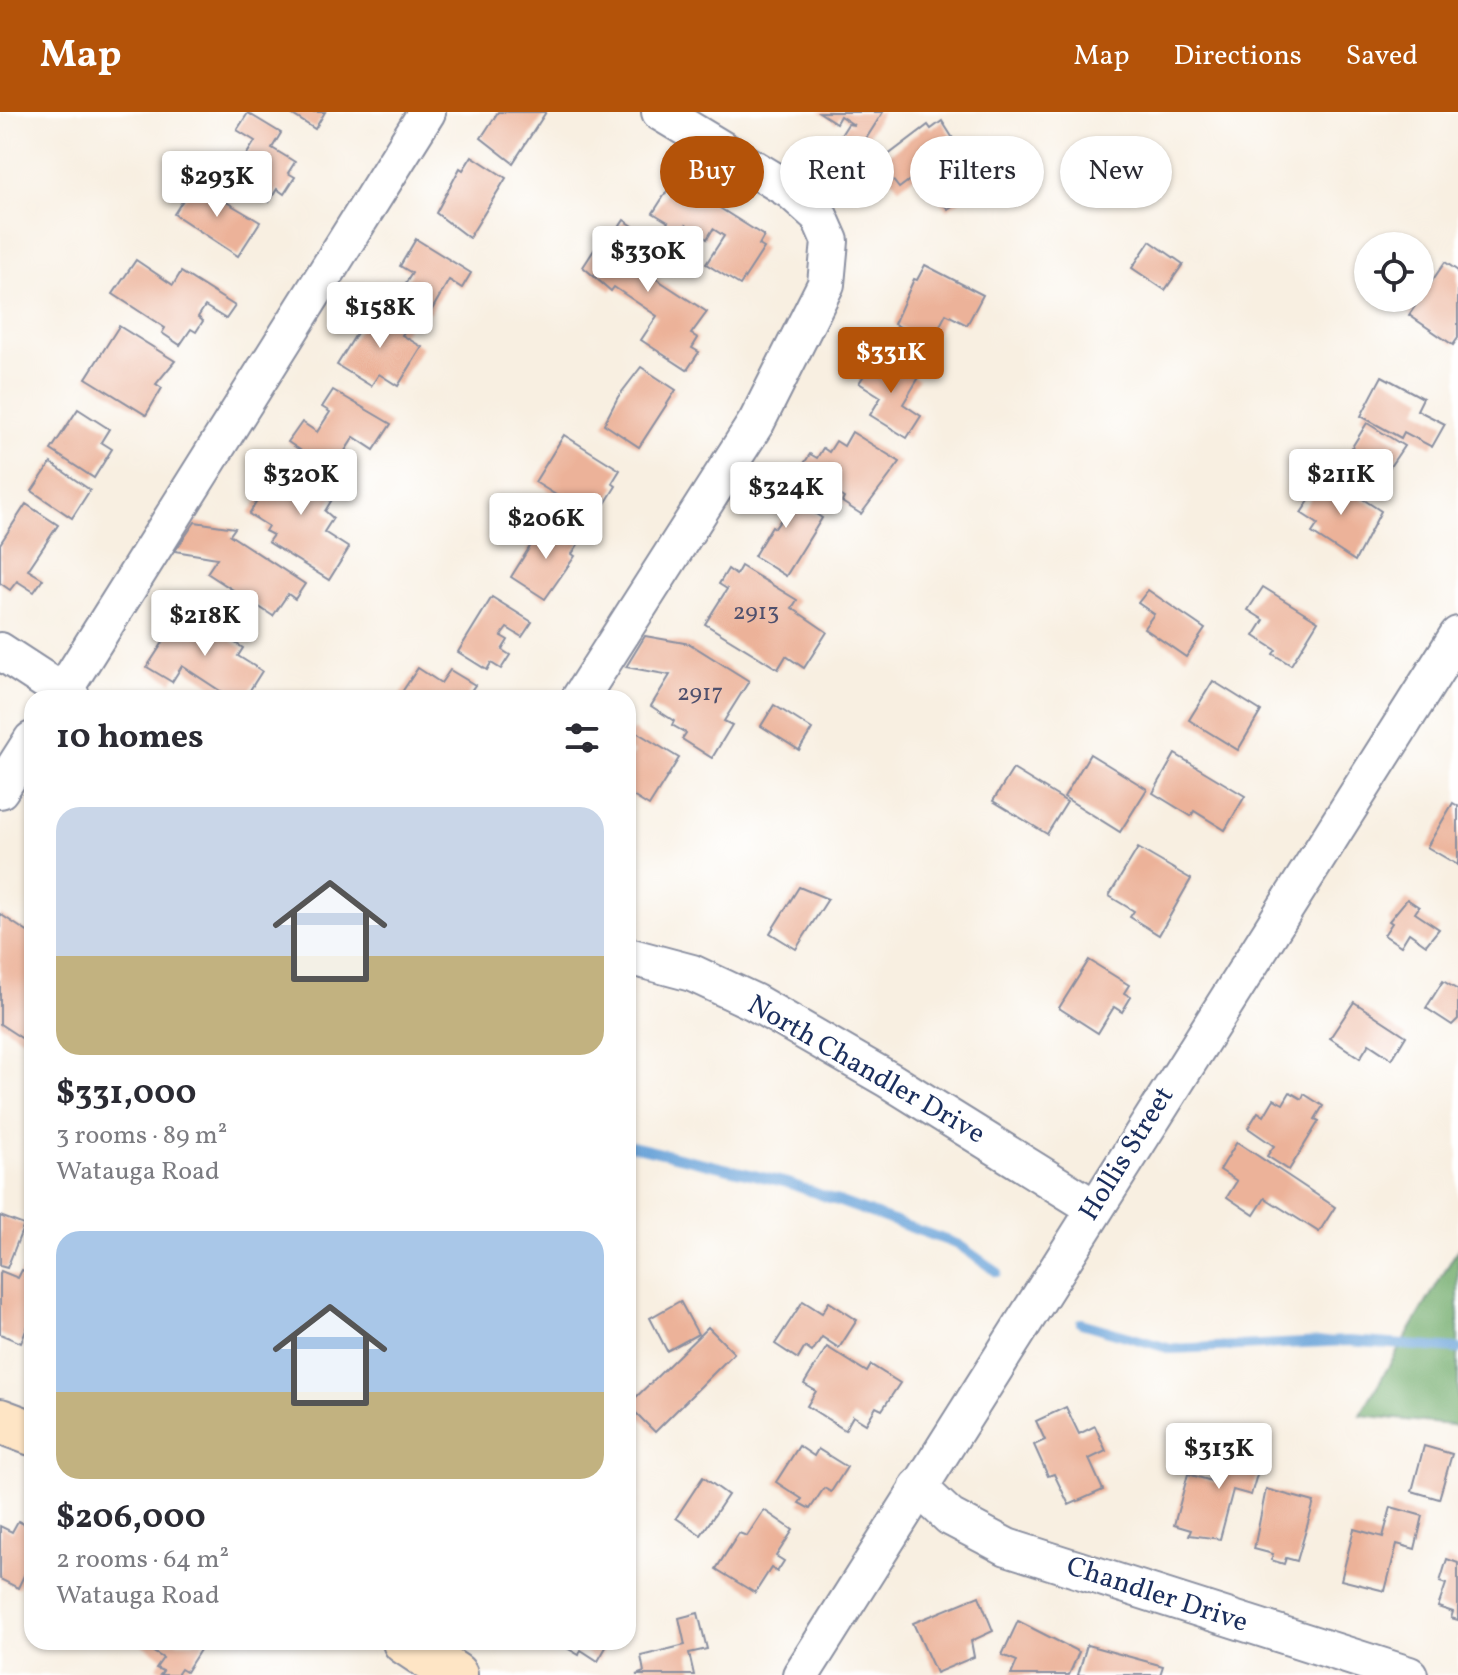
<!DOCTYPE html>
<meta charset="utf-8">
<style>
body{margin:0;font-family:Vollkorn,serif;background:#f2f2f3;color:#2b2b33;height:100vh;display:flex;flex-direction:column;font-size:30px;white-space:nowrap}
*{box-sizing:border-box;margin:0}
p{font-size:26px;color:#7c7c81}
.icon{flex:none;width:44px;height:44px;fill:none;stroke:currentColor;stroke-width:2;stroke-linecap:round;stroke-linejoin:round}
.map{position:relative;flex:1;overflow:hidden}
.drawer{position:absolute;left:24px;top:578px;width:612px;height:960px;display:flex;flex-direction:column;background:#fff;border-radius:24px;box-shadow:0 2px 6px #0004}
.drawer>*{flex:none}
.banner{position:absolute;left:660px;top:24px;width:678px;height:72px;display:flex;gap:16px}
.controls{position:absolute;left:1354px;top:120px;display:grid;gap:16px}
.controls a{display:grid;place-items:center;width:80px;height:80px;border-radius:50%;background:#fff;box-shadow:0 2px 6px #0004;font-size:40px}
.price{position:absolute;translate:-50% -68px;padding:0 18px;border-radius:8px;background:#fff;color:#222;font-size:26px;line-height:52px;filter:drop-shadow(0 2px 4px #0008)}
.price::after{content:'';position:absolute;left:50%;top:48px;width:24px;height:18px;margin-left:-12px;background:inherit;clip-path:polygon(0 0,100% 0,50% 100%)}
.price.current{background:#b45309;color:#fff}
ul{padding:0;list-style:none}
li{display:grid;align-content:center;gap:16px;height:424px;padding:0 32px}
li span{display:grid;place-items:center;height:248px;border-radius:24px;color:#555}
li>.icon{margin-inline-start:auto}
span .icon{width:144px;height:144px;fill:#fffc;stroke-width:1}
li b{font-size:34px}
h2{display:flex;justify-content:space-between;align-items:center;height:96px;padding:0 32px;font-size:34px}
.tag{padding:0 28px;border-radius:36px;background:#fff;box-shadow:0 2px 6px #0004;font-size:28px;line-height:72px}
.tag.current{background:#b45309;color:#fff}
header{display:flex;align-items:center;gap:48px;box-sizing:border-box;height:112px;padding:0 40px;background:#b45309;color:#fff}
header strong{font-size:38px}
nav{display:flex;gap:44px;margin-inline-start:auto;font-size:28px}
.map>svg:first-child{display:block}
.forest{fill:#72ac6c;stroke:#466e65;stroke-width:2}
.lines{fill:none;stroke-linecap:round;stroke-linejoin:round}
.stream{stroke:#69a3d8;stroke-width:10}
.building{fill:#ecb299}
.street-casing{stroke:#8a8fa0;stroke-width:40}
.secondary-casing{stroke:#8a8fa0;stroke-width:48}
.street{stroke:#fff;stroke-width:36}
.secondary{stroke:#fee5c5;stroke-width:44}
.labels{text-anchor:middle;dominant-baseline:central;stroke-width:6;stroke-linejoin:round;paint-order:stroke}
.number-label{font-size:24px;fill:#4f506d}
.street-label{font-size:28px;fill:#1b2f5e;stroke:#fff}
</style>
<header>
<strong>Map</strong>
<nav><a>Map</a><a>Directions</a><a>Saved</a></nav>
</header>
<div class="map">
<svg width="1458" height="1563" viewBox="0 0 1458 1563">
<rect width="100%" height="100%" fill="#fff"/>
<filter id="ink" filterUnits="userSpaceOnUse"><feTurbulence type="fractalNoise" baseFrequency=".0125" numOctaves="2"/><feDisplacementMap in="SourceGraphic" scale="16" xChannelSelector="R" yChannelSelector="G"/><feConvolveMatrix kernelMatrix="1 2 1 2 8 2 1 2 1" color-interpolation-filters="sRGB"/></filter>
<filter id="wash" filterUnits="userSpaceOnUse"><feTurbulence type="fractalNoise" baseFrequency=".006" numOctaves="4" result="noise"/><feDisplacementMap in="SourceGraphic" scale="32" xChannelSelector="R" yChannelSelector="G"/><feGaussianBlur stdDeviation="1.8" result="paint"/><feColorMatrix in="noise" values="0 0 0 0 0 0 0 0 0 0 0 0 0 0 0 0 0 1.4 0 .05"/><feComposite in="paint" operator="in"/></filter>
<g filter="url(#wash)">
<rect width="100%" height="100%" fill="#f8efe1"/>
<!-- forest -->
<polygon class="forest" points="1458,1137 1458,1314 1360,1303"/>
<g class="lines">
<!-- stream -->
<g class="stream">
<polyline points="628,1033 788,1071 959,1133 997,1160"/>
<polyline points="1081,1211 1171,1237 1349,1229 1458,1237"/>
</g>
</g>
<g id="blocks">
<!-- building -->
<g class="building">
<polygon points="288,0 325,0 315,17"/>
<polygon points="498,0 546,0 513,51 481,26"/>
<polygon points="819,0 883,0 848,55 829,42 848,12 854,13 840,4 836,11"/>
<polygon points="248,1 281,21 272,36 295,50 288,61 295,65 284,82 277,77 269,90 232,66 255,29 237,18"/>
<polygon points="942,9 971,55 960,63 973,79 948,97 915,64 899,76 879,50 928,13 931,17"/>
<polygon points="472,44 506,66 469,126 436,101 460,56 463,58"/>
<polygon points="704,50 720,60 704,86 764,124 759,133 764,136 740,173 706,152 724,124 713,117 707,127 686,113 676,128 662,119 668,110 653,101 685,51 698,59"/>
<polygon points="194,71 260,110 238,144 174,102"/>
<polygon points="624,108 639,118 629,133 663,155 655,166 707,200 691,222 698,226 692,236 699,240 687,258 641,228 657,204 614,175 611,179 583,155 605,121 612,126"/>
<polygon points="416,127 471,161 462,176 449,168 430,201 399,182 412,161 400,154"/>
<polygon points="1150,129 1183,152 1165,178 1132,156"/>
<polygon points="136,148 173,173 181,160 235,194 226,207 205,194 198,205 203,209 196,220 191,217 180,233 162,221 165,216 113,182"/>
<polygon points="1445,150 1458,159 1458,226 1453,233 1409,203"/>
<polygon points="925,153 983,183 967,213 946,202 931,231 894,212 914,167 917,168"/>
<polygon points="373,195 407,216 402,223 422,235 398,274 379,262 371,274 337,253"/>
<polygon points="119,214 175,249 156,272 162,276 146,303 86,266"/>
<polygon points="878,242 918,267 903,292 921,304 907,326 870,303 881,285 859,271"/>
<polygon points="641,255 676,278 639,335 604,312 618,285"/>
<polygon points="1382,264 1423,286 1417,298 1445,312 1432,335 1404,320 1401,326 1361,304"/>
<polygon points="333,278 391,312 374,338 354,325 332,359 288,330 302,310 317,320 330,300 322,295"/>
<polygon points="78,297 109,317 101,330 112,337 94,366 51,338"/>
<polygon points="1367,311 1404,334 1385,362 1349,340"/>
<polygon points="852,320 900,350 861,402 842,390 844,386 800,358 810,342 817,346 823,336 829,340 836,329 844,334"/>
<polygon points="564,323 620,358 612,371 616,374 598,403 580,392 577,396 535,370"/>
<polygon points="286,343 339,376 325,399 333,406 324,420 349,436 329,468 268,430 273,423 265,419 268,414 249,402"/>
<polygon points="51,351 90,378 72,406 32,379"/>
<polygon points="1326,363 1381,399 1355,449 1312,421 1318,412 1301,401"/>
<polygon points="768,370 822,406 786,464 754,444 772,414 775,416 784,403 757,385"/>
<polygon points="26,392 58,413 28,458 43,467 34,480 17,469 10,478 0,471 0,432"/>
<polygon points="195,410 235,416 230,423 305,472 295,487 288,482 273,504 207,461 217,446 175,439"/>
<polygon points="556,414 580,429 572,442 575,444 545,487 511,465 541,417 550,423"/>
<polygon points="741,454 797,488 792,496 827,520 804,556 786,544 778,557 705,512 727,477 719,472 728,457 736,463"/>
<polygon points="1263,475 1318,509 1291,553 1273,542 1276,538 1254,524 1264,508 1248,498"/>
<polygon points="1148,478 1205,517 1186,545 1144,516 1154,502 1138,491"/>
<polygon points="492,485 532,510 522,525 507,516 501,524 508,528 502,538 510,543 501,557 491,551 487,558 458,540"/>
<polygon points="184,498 243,536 238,544 262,559 245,586 231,586 182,554 172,570 147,555"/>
<polygon points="645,524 690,532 749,569 724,609 732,613 712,646 682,627 686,621 672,613 674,609 651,594 670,563 626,555"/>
<polygon points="418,556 441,571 450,558 475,573 466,586 398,586"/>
<polygon points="1213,569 1261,599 1238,638 1189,608"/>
<polygon points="774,593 812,617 799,638 761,614"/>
<polygon points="633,618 679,646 649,694 628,681 628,650 634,640 628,637 628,626"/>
<polygon points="1090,642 1147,677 1120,720 1064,685"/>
<polygon points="1175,642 1245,684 1225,718 1194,699 1191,704 1153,681"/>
<polygon points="1013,657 1067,690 1047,722 993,689"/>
<polygon points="1453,691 1458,694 1458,753 1427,735"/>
<polygon points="1138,736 1191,767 1159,823 1130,805 1134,799 1109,784"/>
<polygon points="799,775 828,787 796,837 770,821"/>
<polygon points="1407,787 1419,795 1415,801 1439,817 1426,833 1409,821 1401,834 1384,823 1392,811 1389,809"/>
<polygon points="0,802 32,823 32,933 0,912"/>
<polygon points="1089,848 1129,873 1124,881 1131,885 1122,900 1114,895 1098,921 1059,896"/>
<polygon points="1443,869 1458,878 1458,907 1452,913 1426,896"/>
<polygon points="1354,890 1406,924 1392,947 1369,932 1360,946 1330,926"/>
<polygon points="1290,980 1302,987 1304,982 1323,994 1315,1007 1319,1009 1289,1058 1267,1044 1274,1034 1248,1016 1258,1000 1264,1004 1274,987 1283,992"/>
<polygon points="1237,1030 1335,1095 1319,1120 1265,1086 1254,1103 1227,1085 1237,1069 1220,1058"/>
<polygon points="0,1104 24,1113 7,1156 0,1154"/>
<polygon points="22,1158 32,1162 32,1203 21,1231 0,1222 0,1162 1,1159 18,1166"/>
<polygon points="680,1189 698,1222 667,1239 650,1206"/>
<polygon points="803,1189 822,1201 829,1190 857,1208 839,1236 822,1225 812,1240 805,1235 798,1247 775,1232"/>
<polygon points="708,1215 734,1241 655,1320 628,1293"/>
<polygon points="827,1235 867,1260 871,1253 900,1271 882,1298 876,1295 866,1312 853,1304 845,1318 807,1294 816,1279 804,1272"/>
<polygon points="1066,1295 1079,1322 1095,1314 1106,1339 1089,1347 1103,1378 1069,1393 1054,1362 1048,1364 1034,1333 1045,1328 1036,1309"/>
<polygon points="1231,1326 1265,1335 1251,1383 1233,1378 1220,1427 1189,1423 1191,1418 1174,1413 1188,1362 1218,1371"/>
<polygon points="799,1334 814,1344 818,1337 847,1355 831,1380 824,1376 810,1397 799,1391 802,1387 776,1370"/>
<polygon points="1424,1334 1452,1342 1439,1387 1412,1379"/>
<polygon points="703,1365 728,1383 701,1423 676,1406"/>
<polygon points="1266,1377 1314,1390 1297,1449 1286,1446 1284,1452 1271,1448 1273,1442 1254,1437"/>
<polygon points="1391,1395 1423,1404 1415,1437 1397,1432 1385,1479 1341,1468 1354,1417 1383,1425"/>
<polygon points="764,1398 793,1418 776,1444 784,1449 777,1460 771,1456 755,1481 716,1457 739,1421 747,1424"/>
<polygon points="18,1409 32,1416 27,1426 32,1429 32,1447 18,1476 0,1467 0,1414 12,1420"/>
<polygon points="1447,1447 1458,1451 1458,1508 1451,1506 1453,1500 1438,1495 1446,1472 1440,1470"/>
<polygon points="979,1484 993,1519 971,1529 974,1545 936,1561 913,1511"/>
<polygon points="698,1501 707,1537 689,1541 694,1563 636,1563 644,1560 641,1544 685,1533 679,1506"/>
<polygon points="1018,1509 1079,1540 1069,1563 1011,1563 1017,1549 1002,1543"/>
<polygon points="144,1530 205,1530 186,1560 181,1557 177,1563 160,1563 163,1559 156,1556 163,1546 142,1533"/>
<polygon points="568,1530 609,1530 598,1549 581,1538 579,1543 565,1535"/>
<polygon points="1087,1533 1163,1554 1160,1563 1078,1563"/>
</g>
</g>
</g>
<g filter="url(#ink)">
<use href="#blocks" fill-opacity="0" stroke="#8a8fa0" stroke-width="2"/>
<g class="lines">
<defs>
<g id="street">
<polyline points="0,539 72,586"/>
<polyline points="59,586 427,0"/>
<polyline points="580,586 757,309 826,172 830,129 819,104 791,79 660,0"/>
<polyline points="0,678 32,628"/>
<polyline points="628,844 692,861 754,890 889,968 1093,1095"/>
<polyline points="918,1375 950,1405 1007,1435 1409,1563"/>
<polyline points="801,1563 1458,523"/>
</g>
<g id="secondary">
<polyline points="0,1309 32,1321"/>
<polyline points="405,1530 455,1563"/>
</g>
</defs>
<!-- street casing -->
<use href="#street" class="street-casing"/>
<!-- secondary casing -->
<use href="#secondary" class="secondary-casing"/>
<!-- street -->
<use href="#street" class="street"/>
<!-- secondary -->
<use href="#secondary" class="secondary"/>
</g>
</g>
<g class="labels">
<!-- number labels -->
<g class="number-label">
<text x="756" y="501">2913</text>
<text x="700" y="582">2917</text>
</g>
<!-- street labels -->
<g class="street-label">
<text transform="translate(866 958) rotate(30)">North Chandler Drive</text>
<text transform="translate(1127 1042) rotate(-58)">Hollis Street</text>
<text transform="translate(1157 1483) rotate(18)">Chandler Drive</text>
</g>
</g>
</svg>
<div class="controls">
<a><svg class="icon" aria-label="locate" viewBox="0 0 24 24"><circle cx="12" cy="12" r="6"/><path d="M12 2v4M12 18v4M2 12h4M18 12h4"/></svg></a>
</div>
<b class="price" style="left:217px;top:107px">$293K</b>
<b class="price" style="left:648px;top:182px">$330K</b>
<b class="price" style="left:380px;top:238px">$158K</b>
<b class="price current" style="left:891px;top:283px">$331K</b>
<b class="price" style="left:301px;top:405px">$320K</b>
<b class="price" style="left:1341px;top:405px">$211K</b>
<b class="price" style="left:786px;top:418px">$324K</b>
<b class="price" style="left:546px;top:449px">$206K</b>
<b class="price" style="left:205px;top:546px">$218K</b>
<b class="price" style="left:1219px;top:1379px">$313K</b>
<div class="banner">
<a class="tag current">Buy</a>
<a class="tag">Rent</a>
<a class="tag">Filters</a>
<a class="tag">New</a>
</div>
<section class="drawer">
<h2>10 homes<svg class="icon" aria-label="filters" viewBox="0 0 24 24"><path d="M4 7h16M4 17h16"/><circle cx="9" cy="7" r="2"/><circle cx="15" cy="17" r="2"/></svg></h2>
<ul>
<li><span style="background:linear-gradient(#c9d6e8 60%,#c2b280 0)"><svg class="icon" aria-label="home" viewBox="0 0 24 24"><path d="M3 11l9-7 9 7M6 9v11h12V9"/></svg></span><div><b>$331,000</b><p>3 rooms · 89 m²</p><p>Watauga Road</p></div></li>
<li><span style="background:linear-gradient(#a9c7e8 65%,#c2b280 0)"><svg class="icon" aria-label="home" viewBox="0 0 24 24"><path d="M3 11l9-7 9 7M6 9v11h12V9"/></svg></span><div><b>$206,000</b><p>2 rooms · 64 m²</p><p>Watauga Road</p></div></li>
</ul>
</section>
</div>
